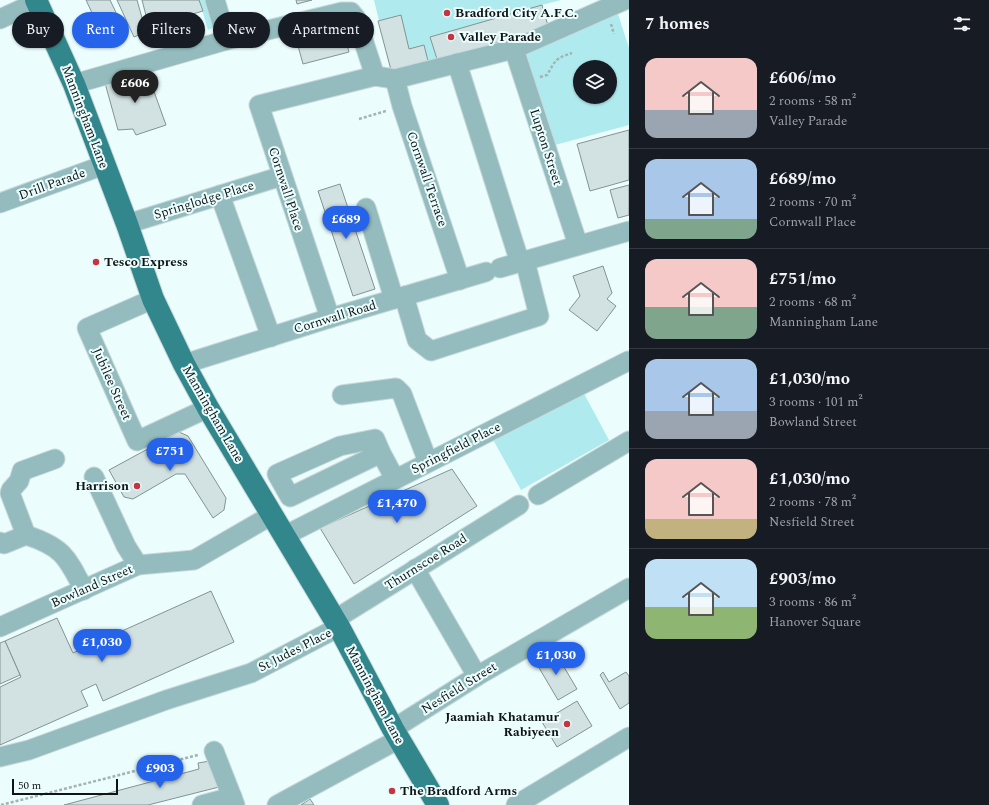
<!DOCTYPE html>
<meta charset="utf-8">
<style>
body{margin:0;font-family:Spectral,serif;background:#242831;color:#f1f3f6;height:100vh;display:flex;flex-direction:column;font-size:15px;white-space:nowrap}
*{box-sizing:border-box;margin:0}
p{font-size:13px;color:#9ea1a6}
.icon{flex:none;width:22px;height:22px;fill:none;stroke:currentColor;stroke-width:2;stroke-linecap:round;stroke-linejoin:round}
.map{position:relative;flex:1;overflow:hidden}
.sheet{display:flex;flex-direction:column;background:#171b24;width:360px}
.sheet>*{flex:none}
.hud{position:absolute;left:12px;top:12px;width:380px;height:36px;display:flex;gap:8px}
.fabs{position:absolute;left:573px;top:60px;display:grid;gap:8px}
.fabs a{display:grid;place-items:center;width:44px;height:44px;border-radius:50%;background:#171b24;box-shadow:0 1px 3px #0004;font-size:20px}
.scale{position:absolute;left:12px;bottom:10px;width:106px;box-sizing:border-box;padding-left:4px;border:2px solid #0f1415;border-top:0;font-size:11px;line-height:14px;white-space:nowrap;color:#0f1415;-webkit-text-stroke:3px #ecfdfe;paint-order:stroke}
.price{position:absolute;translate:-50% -34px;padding:0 9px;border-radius:14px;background:#2563eb;color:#fff;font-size:13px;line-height:26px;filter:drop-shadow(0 1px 2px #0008)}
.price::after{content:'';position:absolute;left:50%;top:24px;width:12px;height:9px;margin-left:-6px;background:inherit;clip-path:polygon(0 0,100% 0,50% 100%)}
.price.active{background:#222;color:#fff}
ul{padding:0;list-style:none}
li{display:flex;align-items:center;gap:12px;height:100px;padding:0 16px}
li+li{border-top:1px solid #363941}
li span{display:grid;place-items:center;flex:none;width:112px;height:80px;border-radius:12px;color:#555}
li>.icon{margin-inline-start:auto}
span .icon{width:48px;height:48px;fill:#fffc;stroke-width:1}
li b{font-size:17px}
h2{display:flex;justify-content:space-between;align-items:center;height:48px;padding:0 16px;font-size:17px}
.pill{padding:0 14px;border-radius:18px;background:#171b24;box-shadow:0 1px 3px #0004;font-size:14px;line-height:36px}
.pill.active{background:#2563eb;color:#fff}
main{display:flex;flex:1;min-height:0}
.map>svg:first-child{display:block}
.green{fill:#afebee;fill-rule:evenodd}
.building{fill:#d2e2e3;stroke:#849394}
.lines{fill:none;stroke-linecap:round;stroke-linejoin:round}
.minor-casing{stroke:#c9d8d9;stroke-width:21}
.major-casing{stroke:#c9d8d9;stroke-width:24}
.path{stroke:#a5b2b3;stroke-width:2.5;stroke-dasharray:3 2;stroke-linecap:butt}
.minor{stroke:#94bcbe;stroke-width:19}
.major{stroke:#32878c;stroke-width:22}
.poi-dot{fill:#c43441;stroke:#ecfdfe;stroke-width:1.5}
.labels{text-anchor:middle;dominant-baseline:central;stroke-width:4;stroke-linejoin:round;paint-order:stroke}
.poi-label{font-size:13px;font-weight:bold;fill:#0f1415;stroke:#ecfdfe;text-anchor:start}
.street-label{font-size:13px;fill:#0f1415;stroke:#ecfdfe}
</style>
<main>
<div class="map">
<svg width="629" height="805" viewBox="0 0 629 805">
<rect width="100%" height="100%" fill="#ecfdfe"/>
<!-- green -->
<g class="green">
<polygon points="199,0 206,0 213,28 208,30"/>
<polygon points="374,0 561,0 542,5 549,29 490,45 491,49 391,70"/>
<path d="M617,11L629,48V125L555,145L523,49ZM580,67H610V97H580Z"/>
<polygon points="581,388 609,440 521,490 491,436"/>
</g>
<!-- building -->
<g class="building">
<polygon points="86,0 110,0 123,27 85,44 75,23 93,15"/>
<polygon points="117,0 137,0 146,32 134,37"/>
<polygon points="142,0 199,0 203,11 149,27"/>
<polygon points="296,0 312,0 297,4"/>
<polygon points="542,5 549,29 489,45 491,49 437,59 430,37"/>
<polygon points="401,15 409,49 424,45 429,65 407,71 391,70 378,21"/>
<polygon points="341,23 349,52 303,64 295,35"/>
<polygon points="147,72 166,125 136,135 133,129 118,130 105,83"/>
<polygon points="629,130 629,180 590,191 577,144"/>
<polygon points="340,184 375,289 353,296 318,191"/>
<polygon points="629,185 629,215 618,218 610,190"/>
<polygon points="603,266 612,293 607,299 616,306 597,331 569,310 580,296 573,276"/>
<polygon points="179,432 188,436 226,498 224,510 213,518 185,474 176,474 133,499 124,497 109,470"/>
<polygon points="452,469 477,506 354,584 320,528"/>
<polygon points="211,591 234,642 103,701 96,684 81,691 88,706 0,745 0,687 21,677 5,641 57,618 73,653"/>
<polygon points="5,641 20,675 0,684 0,643"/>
<polygon points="552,651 562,668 564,667 577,689 558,700 535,661"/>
<polygon points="603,672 609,682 626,672 629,676 629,703 620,709 600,675"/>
<polygon points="577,701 592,726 557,747 542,722"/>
<polygon points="210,761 219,787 148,805 64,805 199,769 198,763"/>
<polygon points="310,799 314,805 301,805"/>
</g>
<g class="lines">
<defs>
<g id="minor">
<polyline points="215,0 227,40"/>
<polyline points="0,19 37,2"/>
<polyline points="514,49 578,245"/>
<polyline points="457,63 520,263"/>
<polyline points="395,79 402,106 460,280"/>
<polyline points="74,84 227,40 342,12 351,12 356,18 375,76"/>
<polyline points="220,195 271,337"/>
<polyline points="0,203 104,165"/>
<polyline points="366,208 394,299"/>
<polyline points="127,224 282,176"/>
<polyline points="500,268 629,231"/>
<polyline points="404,296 417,340 431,351 539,316 525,261"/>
<polyline points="153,299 87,328 137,441 208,408"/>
<polyline points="330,318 259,105 375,76 395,79 514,49 625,0"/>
<polyline points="184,364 330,318 486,272"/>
<polyline points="342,395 396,388 402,394 428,462"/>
<polyline points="381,453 375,439 340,446 277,474 290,497 381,453 395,479"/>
<path d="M55,459L22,471L19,481L11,490L10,493L26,535C63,547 67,557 84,590"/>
<polyline points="94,477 126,546 138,565"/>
<polyline points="538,495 629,441"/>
<polyline points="284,536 628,361"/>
<polyline points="0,542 4,544 26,535"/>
<polyline points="415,569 477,676"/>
<polyline points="334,620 519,505"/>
<polyline points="0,627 138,565 194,560 272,515"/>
<polyline points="393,729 477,676 629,588"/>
<polyline points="214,751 232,797"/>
<polyline points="0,757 29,750 166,700 251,673 339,627"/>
<polyline points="202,805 232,797 235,805"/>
<polyline points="277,805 399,739"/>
<polyline points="516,805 629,737"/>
</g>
<polyline id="major" points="36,0 74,84 127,224 153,299 184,364 208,408 339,627 393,729 438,805"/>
</defs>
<!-- minor casing -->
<use href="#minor" class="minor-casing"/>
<!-- major casing -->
<use href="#major" class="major-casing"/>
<!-- path -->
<g class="path">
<polyline points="611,24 614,34"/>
<path d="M540,77L547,75C556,60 554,59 572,53"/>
<polyline points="359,119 386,111"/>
<polyline points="1,805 198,755"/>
</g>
<!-- minor -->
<use href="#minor" class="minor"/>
<!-- major -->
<use href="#major" class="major"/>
</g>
<!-- markers -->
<g class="poi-dot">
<circle cx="447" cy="13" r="4"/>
<circle cx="451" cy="37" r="4"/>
<circle cx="96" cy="262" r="4"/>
<circle cx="137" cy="486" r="4"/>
<circle cx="567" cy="724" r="4"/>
<circle cx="392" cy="791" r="4"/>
</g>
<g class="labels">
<!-- poi labels -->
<g class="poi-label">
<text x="455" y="13">Bradford City A.F.C.</text>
<text x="459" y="37">Valley Parade</text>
<text x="104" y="262">Tesco Express</text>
<text x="129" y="486" text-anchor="end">Harrison</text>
<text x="559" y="717" text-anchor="end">Jaamiah Khatamur<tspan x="559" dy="15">Rabiyeen</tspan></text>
<text x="400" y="791">The Bradford Arms</text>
</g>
<!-- street labels -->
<g class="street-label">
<text transform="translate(85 117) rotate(69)">Manningham Lane</text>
<text transform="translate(546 147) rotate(72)">Lupton Street</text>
<text transform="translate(427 179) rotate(71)">Cornwall Terrace</text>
<text transform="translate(52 184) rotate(-20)">Drill Parade</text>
<text transform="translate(286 189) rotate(72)">Cornwall Place</text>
<text transform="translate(204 200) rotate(-17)">Springlodge Place</text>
<text transform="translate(335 317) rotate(-17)">Cornwall Road</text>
<text transform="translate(112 384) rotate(66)">Jubilee Street</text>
<text transform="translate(213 414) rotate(60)">Manningham Lane</text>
<text transform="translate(456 448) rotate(-27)">Springfield Place</text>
<text transform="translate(426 562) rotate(-32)">Thurnscoe Road</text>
<text transform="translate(92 586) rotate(-24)">Bowland Street</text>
<text transform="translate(295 650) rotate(-27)">St Judes Place</text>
<text transform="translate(459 688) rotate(-32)">Nesfield Street</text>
<text transform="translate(375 695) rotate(62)">Manningham Lane</text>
</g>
</g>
</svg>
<div class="fabs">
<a><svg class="icon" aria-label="layers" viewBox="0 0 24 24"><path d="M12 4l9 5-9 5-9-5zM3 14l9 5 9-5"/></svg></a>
</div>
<div class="scale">50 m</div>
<b class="price active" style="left:135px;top:104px">£606</b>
<b class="price" style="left:346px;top:240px">£689</b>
<b class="price" style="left:170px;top:472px">£751</b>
<b class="price" style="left:397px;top:524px">£1,470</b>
<b class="price" style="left:102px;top:663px">£1,030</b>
<b class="price" style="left:556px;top:676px">£1,030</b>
<b class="price" style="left:160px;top:789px">£903</b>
<div class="hud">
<a class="pill">Buy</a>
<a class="pill active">Rent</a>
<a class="pill">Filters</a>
<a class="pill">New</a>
<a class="pill">Apartment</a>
</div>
</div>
<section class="sheet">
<h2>7 homes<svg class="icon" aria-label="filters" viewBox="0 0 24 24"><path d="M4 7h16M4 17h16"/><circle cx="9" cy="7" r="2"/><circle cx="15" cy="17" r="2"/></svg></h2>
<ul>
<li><span style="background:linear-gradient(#f6c9c9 65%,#9aa5b1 0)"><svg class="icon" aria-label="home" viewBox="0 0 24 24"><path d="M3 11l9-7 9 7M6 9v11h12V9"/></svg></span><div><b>£606/mo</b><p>2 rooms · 58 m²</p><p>Valley Parade</p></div></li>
<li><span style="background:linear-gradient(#a9c7e8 75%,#7fa58c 0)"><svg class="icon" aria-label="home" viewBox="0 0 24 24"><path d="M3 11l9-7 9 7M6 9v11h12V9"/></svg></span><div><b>£689/mo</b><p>2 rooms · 70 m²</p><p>Cornwall Place</p></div></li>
<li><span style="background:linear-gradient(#f6c9c9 60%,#7fa58c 0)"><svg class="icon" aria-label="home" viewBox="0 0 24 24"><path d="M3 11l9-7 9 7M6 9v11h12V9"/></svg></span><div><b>£751/mo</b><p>2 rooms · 68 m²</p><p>Manningham Lane</p></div></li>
<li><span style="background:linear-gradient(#a9c7e8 65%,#9aa5b1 0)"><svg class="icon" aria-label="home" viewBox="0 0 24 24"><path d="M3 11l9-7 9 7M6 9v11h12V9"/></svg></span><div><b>£1,030/mo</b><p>3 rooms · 101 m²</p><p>Bowland Street</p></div></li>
<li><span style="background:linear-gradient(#f6c9c9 75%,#c2b280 0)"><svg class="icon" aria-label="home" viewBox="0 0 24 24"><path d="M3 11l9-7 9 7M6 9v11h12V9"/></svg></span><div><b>£1,030/mo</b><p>2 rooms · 78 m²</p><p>Nesfield Street</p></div></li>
<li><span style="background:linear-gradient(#bfe0f5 60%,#8fb573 0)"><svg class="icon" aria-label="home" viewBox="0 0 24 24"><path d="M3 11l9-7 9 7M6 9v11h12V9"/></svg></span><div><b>£903/mo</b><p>3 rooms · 86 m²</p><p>Hanover Square</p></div></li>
</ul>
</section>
</main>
